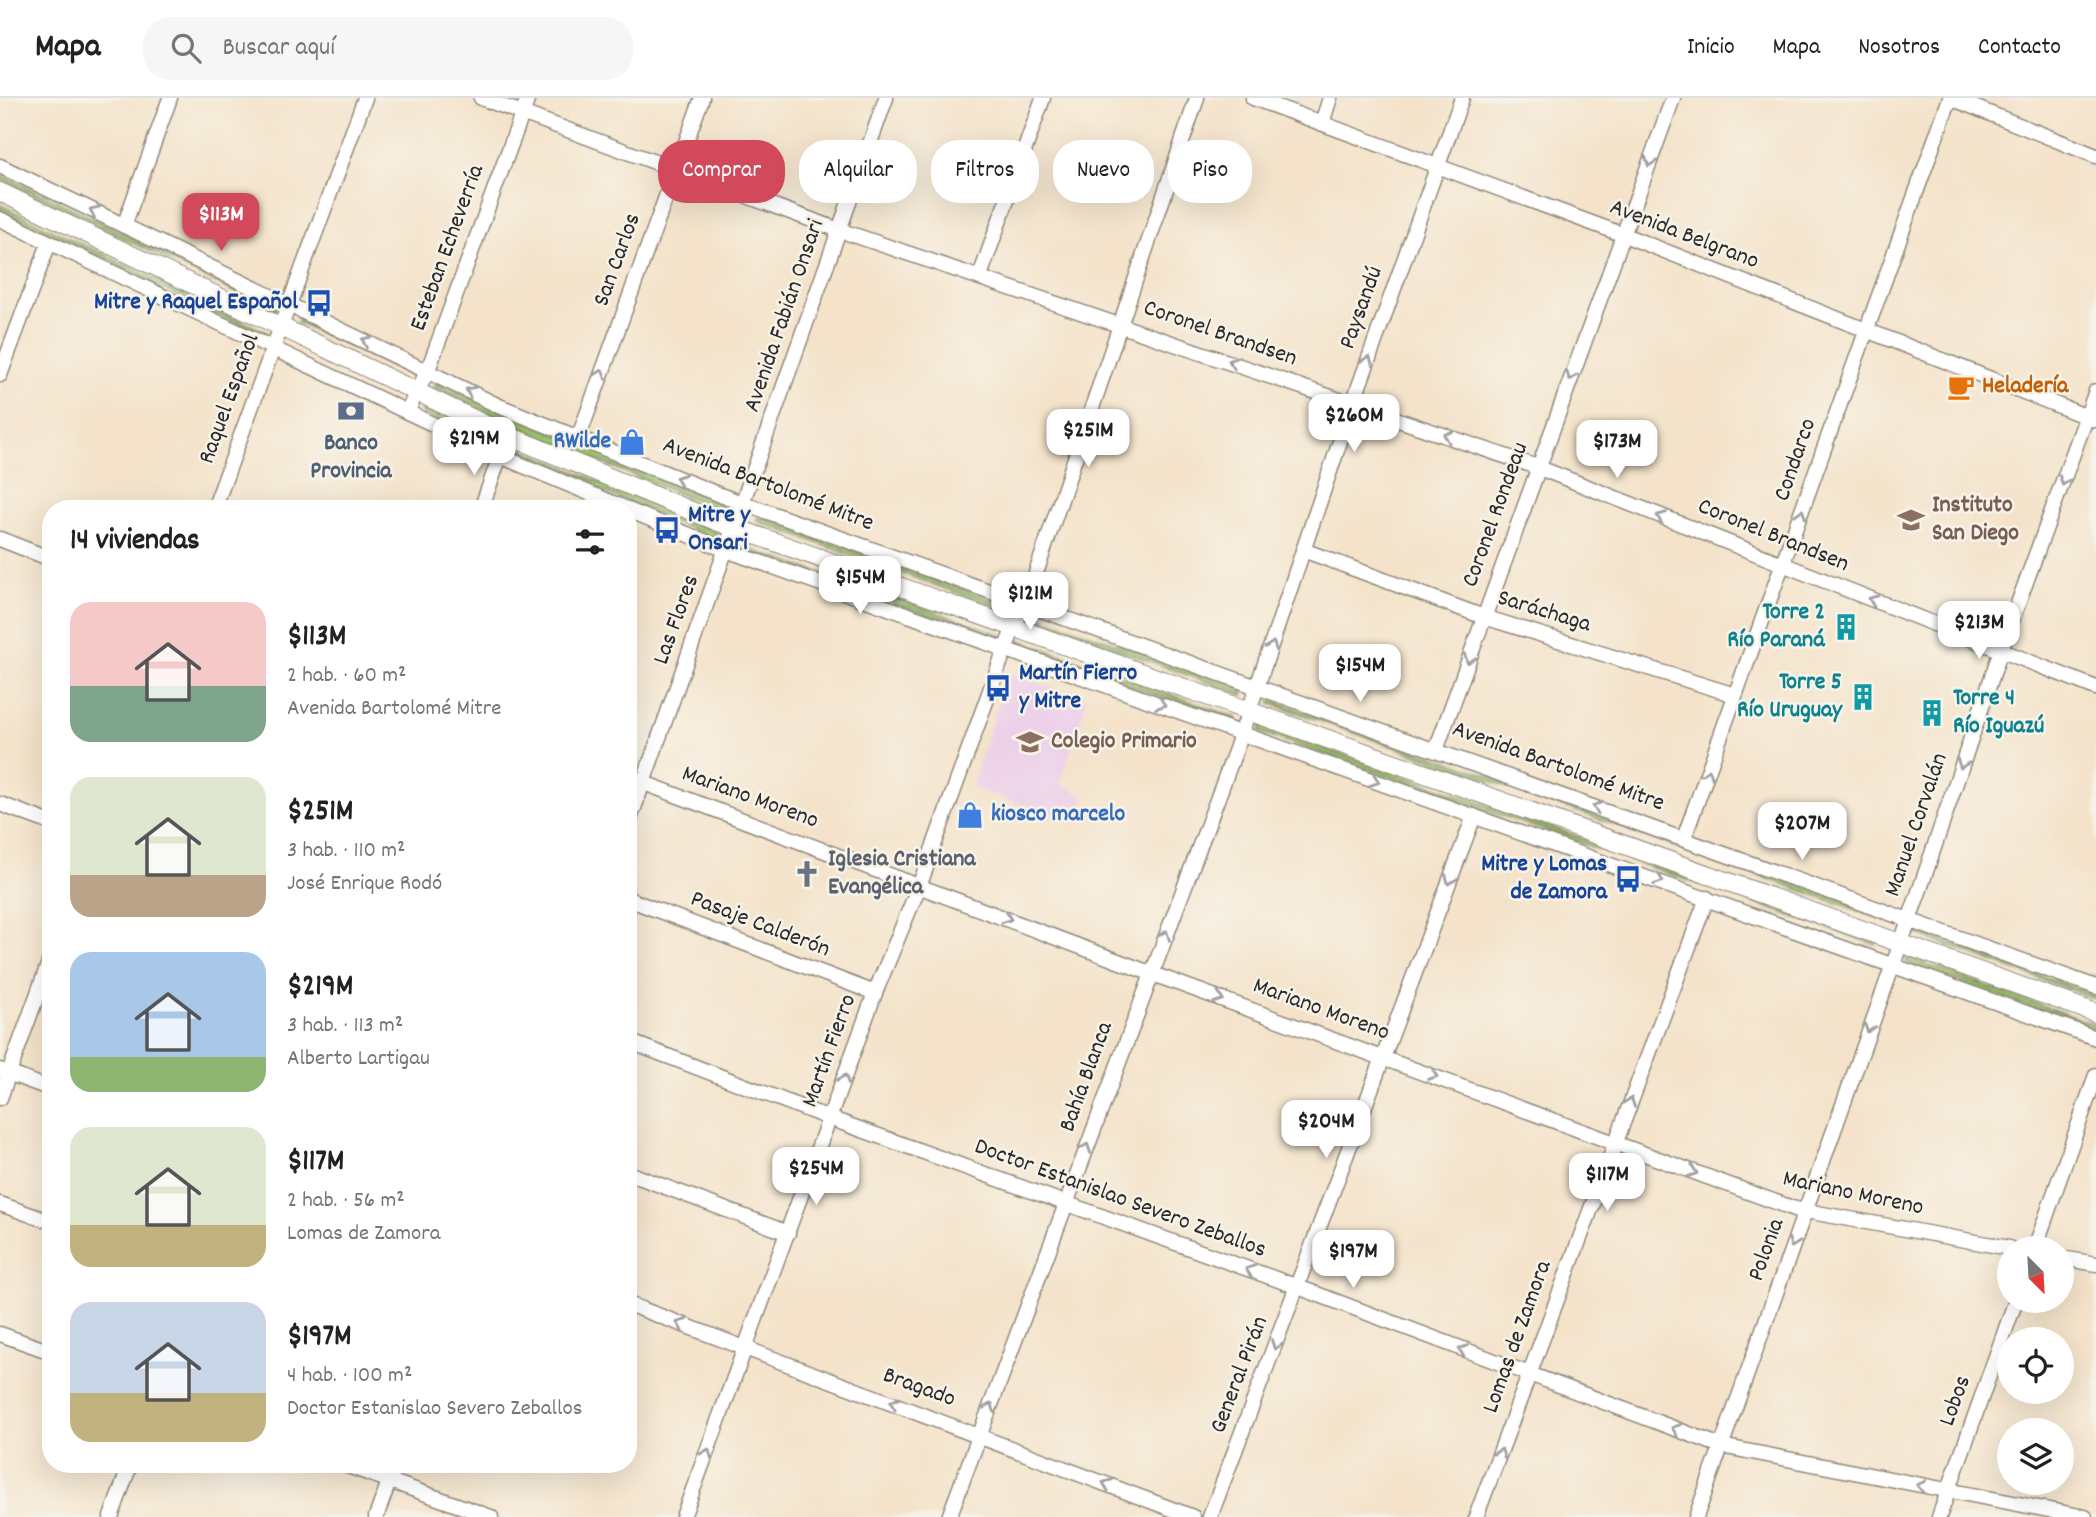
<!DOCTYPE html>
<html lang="es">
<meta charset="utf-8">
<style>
body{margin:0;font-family:Dekko,sans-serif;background:#f6f6f6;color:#222;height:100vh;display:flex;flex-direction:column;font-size:26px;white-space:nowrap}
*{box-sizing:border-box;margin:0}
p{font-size:23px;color:#767676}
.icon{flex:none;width:38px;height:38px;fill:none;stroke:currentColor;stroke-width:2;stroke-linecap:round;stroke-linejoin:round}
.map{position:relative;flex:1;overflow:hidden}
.panel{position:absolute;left:42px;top:402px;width:595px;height:973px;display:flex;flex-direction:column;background:#fff;border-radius:28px;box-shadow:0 7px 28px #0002}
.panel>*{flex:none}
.hud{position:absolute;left:658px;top:42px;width:665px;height:63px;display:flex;gap:14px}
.needle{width:46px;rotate:156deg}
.tools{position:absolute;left:1997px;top:1138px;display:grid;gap:14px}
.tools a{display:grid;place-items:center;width:77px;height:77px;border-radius:50%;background:#fff;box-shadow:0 7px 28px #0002;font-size:35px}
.price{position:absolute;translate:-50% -60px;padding:0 16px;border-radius:14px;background:#fff;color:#222;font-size:23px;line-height:46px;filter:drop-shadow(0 2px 4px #0008)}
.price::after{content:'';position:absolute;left:50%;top:42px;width:21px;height:16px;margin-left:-10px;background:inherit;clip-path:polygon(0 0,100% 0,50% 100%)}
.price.current{background:#d1495b;color:#fff}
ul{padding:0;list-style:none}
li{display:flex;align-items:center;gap:21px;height:175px;padding:0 28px}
li span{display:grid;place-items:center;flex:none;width:196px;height:140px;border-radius:21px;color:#555}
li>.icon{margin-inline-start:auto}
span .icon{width:84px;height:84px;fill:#fffc;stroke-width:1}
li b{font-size:30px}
h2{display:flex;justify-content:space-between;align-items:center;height:84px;padding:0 28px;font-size:30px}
.chip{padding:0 24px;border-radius:28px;background:#fff;box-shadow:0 7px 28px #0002;font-size:24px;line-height:63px}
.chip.current{background:#d1495b;color:#fff}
header{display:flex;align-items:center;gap:42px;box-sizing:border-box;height:98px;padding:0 35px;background:#fff;border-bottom:2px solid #e0e0e0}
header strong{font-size:33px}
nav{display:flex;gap:38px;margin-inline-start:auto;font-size:24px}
.search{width:490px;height:63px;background:#f6f6f6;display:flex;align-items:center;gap:18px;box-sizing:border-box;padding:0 24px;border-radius:28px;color:#767676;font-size:26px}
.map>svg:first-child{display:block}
.built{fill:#edd1e9}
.green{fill:#9ac16c;stroke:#62764c;stroke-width:2}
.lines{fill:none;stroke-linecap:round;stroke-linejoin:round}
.minor-casing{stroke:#90877a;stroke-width:17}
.major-casing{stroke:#90877a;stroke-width:20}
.minor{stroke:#fff;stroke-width:14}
.major{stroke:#fff;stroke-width:18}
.oneway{stroke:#a0a0a0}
.labels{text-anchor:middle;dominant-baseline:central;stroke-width:5;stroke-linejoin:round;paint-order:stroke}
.street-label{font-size:24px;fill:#2b2b2b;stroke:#f7f3e8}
.transit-label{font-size:24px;font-weight:bold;fill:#164399;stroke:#f7f3e8;text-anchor:end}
.food-label{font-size:24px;font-weight:bold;fill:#c56008;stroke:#f7f3e8;text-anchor:start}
.shop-label{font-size:24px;font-weight:bold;fill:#366cbe;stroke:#f7f3e8;text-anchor:end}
.service-label{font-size:24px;font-weight:bold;fill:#4e5e75;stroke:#f7f3e8}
.education-label{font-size:24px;font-weight:bold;fill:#785e54;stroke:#f7f3e8;text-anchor:start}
.culture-label{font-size:24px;font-weight:bold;fill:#0d838f;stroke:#f7f3e8;text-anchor:end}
.worship-label{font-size:24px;font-weight:bold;fill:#5b616d;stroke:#f7f3e8;text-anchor:start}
</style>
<header>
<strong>Mapa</strong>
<div class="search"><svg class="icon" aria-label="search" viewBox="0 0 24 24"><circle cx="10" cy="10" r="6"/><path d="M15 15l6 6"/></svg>Buscar aquí</div>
<nav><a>Inicio</a><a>Mapa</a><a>Nosotros</a><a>Contacto</a></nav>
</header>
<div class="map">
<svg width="2096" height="1419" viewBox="0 0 2096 1419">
<rect width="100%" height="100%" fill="#f7f3e8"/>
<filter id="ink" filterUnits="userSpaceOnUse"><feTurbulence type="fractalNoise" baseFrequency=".0143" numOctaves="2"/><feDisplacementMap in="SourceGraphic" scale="14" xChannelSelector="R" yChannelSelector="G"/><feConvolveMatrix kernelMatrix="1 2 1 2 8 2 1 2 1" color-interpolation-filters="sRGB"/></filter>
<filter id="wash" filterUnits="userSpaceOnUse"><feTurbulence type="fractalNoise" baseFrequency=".00686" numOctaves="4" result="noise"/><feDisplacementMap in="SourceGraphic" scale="28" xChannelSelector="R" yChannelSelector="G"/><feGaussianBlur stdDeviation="1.57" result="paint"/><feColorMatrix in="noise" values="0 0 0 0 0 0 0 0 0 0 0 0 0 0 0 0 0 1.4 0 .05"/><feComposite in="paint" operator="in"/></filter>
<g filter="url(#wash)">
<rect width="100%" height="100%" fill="#f4e3ca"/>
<!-- built -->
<polygon class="built" points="1013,576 1087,602 1060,686 1085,698 1076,725 971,689 1006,581"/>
<!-- green -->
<g class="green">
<polygon points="0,76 277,208 275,213 0,81"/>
<polygon points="0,107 267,235 264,239 0,113"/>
<polygon points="300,219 417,276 415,278 297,224"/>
<polygon points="436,284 726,408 723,413 568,351 433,289"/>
<polygon points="422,309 717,434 714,441 421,315"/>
<polygon points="758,418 1009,508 1008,513 757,423"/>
<polygon points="745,450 1001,536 999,541 744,454"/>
<polygon points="1029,515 1245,591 1243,597 1029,519"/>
<polygon points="1020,542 1236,620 1235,625 1017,548"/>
<polygon points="1272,602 1888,816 1886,822 1270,605"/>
<polygon points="1261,628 1877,843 1876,847 1260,634"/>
<polygon points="1917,833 2096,897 2096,901 1916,836"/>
<polygon points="1909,860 2096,927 2096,933 1907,865 1906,861"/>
</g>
</g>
<g filter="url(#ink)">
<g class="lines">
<defs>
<g id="minor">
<polyline points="481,0 839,132 1537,369 2096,590"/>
<polyline points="1253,0 1624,137 2095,322"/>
<polyline points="1951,0 2096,58"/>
<polyline points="1322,25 1330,0"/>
<polyline points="0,68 499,308 720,397 2096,889"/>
<polyline points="0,121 500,358 627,411"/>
<polyline points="124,128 170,0"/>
<polyline points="980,178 1043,0"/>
<polyline points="0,277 49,145"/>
<polyline points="407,314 428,272 528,0"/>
<polyline points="578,341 702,0"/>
<polyline points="214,411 365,0"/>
<polyline points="481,411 500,358"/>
<polyline points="628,412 726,452 2096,940"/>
<polyline points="0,441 51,461"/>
<polyline points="1303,452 1484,519 1735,597"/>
<polyline points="1436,652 1673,0"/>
<polyline points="628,679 1150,875 1795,1111 2009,1150"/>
<polyline points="0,706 51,725"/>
<polyline points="628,727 886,0"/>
<polyline points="1684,740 1950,0"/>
<polyline points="628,801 875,895"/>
<polyline points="628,943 829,1020 1298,1189 1721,1348 2085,1419"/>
<polyline points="0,972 51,991"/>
<polyline points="0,1000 51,859"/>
<polyline points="628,1075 788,1135"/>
<polyline points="0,1106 51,1124"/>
<polyline points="2035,1150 2096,977"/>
<polyline points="2062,1160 2096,1166"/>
<polyline points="628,1206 1193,1419"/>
<polyline points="0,1236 51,1254"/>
<polyline points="345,1367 491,1419"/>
<polyline points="111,1419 130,1367"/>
<polyline points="376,1419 395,1367"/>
<polyline points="683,1419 875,895 920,786 1005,551 1032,487 1197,0"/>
<polyline points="949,1419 1236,651 1353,305 1462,0"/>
<polyline points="1210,1419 1474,718"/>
<polyline points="1476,1419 1707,800"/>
<polyline points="1696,1419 1920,791 2001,552 2096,293"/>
<polyline points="1939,1419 2016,1202"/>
</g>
<polyline id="major" points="0,94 509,338 716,423 2096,915"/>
</defs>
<!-- minor casing -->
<use href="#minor" class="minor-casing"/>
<!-- major casing -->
<use href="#major" class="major-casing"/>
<!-- minor -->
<use href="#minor" class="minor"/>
<!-- major -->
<use href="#major" class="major"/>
</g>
<!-- one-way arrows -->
<defs><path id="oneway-chevron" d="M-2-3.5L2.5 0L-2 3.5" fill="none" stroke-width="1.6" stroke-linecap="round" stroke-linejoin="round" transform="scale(1.75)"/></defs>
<g class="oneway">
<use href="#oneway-chevron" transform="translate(1650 64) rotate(109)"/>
<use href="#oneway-chevron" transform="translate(94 113) rotate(-155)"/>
<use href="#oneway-chevron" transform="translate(366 243) rotate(-155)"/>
<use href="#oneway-chevron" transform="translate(1368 262) rotate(-70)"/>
<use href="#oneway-chevron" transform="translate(1233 264) rotate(-161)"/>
<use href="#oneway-chevron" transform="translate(601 276) rotate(-70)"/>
<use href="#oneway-chevron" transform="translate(1571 278) rotate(111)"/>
<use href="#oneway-chevron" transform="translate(470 293) rotate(-154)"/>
<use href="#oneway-chevron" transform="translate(1448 338) rotate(-161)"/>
<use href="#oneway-chevron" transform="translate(680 381) rotate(-158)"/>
<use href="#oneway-chevron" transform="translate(2064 383) rotate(110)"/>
<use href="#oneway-chevron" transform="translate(1801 416) rotate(-71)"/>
<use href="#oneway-chevron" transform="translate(1661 419) rotate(-158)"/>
<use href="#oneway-chevron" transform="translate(1873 502) rotate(-159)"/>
<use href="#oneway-chevron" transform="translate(1272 548) rotate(-72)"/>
<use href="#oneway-chevron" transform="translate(1469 561) rotate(110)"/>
<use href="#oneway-chevron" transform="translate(1161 606) rotate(20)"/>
<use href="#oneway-chevron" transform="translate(1962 666) rotate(109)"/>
<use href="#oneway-chevron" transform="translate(1708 676) rotate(-71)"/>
<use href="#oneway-chevron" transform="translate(1375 683) rotate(20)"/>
<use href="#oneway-chevron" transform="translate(1597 709) rotate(-160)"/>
<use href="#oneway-chevron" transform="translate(1450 782) rotate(111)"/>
<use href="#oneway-chevron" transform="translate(1659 782) rotate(20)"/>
<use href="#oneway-chevron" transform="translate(1007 820) rotate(21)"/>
<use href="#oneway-chevron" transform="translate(1165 837) rotate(-69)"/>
<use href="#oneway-chevron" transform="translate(1219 900) rotate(20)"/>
<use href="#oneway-chevron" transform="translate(1869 930) rotate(109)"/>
<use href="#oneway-chevron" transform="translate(1433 977) rotate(21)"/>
<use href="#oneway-chevron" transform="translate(844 981) rotate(-70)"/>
<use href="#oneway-chevron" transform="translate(1630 1004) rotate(-69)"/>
<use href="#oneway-chevron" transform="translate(1086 1050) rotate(-70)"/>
<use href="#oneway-chevron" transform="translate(1693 1074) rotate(20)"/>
<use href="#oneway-chevron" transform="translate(1793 1145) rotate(110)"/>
<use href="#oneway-chevron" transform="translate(1250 1172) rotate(-160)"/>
<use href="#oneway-chevron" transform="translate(681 1226) rotate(-159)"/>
<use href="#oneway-chevron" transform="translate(1276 1247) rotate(111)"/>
<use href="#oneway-chevron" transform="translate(1463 1252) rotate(-159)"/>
<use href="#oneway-chevron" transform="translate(894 1305) rotate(-160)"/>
<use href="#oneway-chevron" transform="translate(990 1309) rotate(-70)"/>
<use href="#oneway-chevron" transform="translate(1676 1331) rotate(-160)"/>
<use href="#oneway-chevron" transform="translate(707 1355) rotate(-69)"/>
<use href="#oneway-chevron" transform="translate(1500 1355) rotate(-70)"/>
<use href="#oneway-chevron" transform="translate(1107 1386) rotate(-159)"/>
<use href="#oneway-chevron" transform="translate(1921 1388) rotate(-169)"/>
</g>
</g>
<!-- icons -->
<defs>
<symbol id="bus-bare" viewBox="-9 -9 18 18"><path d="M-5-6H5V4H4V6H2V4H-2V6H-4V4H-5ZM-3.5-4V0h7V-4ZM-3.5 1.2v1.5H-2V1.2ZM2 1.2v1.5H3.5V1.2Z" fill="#1a4fb4" stroke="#f7f3e8" stroke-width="2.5" paint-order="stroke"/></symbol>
<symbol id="cafe-bare" viewBox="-9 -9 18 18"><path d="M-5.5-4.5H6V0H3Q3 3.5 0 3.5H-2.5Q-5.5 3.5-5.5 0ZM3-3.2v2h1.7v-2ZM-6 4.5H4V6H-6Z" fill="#e8710a" stroke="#f7f3e8" stroke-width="2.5" paint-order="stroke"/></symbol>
<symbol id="bank-bare" viewBox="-9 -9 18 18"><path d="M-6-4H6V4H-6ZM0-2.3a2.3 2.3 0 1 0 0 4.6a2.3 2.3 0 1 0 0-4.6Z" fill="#5c6f8a" stroke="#f7f3e8" stroke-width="2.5" paint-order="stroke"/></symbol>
<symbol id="shop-bare" viewBox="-9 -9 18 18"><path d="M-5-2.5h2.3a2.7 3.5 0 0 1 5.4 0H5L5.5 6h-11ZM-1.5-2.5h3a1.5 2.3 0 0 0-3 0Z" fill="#3f7fe0" stroke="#f7f3e8" stroke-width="2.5" paint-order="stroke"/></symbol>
<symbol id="school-bare" viewBox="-9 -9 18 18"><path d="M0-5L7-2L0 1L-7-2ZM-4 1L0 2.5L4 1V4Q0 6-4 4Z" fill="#8d6e63" stroke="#f7f3e8" stroke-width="2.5" paint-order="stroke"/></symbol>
<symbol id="building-bare" viewBox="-9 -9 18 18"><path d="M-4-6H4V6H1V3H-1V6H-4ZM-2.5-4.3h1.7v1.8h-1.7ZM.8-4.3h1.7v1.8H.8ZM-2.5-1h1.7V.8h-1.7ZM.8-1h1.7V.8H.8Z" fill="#0f9aa8" stroke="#f7f3e8" stroke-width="2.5" paint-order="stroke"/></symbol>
<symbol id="church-bare" viewBox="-9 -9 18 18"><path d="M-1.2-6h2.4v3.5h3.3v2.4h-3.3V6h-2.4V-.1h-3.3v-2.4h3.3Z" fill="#6b7280" stroke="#f7f3e8" stroke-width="2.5" paint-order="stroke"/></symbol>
</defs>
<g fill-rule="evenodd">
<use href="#bus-bare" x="300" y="186" width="38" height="38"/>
<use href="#cafe-bare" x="1942" y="270" width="38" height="38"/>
<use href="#bank-bare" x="332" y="294" width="38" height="38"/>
<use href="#shop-bare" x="613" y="325" width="38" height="38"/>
<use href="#school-bare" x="1892" y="403" width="38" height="38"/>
<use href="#bus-bare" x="648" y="413" width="38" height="38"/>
<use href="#building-bare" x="1827" y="510" width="38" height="38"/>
<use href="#bus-bare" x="979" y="571" width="38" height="38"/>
<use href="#building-bare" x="1844" y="580" width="38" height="38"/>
<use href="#building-bare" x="1913" y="596" width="38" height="38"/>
<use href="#school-bare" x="1011" y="625" width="38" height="38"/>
<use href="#shop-bare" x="951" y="698" width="38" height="38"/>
<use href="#church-bare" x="788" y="757" width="38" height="38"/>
<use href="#bus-bare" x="1609" y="762" width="38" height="38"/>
</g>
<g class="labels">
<!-- street labels -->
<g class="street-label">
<text transform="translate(1684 137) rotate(21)">Avenida Belgrano</text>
<text transform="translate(448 150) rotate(-70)">Esteban Echeverría</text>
<text transform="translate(618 162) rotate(-70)">San Carlos</text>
<text transform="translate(1362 210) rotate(-70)">Paysandú</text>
<text transform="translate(785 218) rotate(-71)">Avenida Fabián Onsari</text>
<text transform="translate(1220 236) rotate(19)">Coronel Brandsen</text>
<text transform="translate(230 301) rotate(-70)">Raquel Español</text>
<text transform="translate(1796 362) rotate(-71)">Condarco</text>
<text transform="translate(768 387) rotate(21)">Avenida Bartolomé Mitre</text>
<text transform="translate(1496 417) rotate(-70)">Coronel Rondeau</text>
<text transform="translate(1773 438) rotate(22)">Coronel Brandsen</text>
<text transform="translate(1544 514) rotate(17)">Saráchaga</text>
<text transform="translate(677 522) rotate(-70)">Las Flores</text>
<text transform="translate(1558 669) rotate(20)">Avenida Bartolomé Mitre</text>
<text transform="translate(750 700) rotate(20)">Mariano Moreno</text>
<text transform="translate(1917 727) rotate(-71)">Manuel Corvalán</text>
<text transform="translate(760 827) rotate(21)">Pasaje Calderón</text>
<text transform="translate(1321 912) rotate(20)">Mariano Moreno</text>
<text transform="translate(830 953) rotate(-70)">Martín Fierro</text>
<text transform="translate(1087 979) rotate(-70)">Bahía Blanca</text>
<text transform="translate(1853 1096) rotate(12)">Mariano Moreno</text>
<text transform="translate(1120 1101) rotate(20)">Doctor Estanislao Severo Zeballos</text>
<text transform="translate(1767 1152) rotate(-70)">Polonia</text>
<text transform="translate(1518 1239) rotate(-70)">Lomas de Zamora</text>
<text transform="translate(1240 1277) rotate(-69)">General Pirán</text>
<text transform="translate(919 1290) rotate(20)">Bragado</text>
<text transform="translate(1956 1303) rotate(-70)">Lobos</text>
</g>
<!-- transit labels -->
<g class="transit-label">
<text x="298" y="205">Mitre y Raquel Español</text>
<text x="688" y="418" text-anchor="start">Mitre y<tspan x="688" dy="28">Onsari</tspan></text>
<text x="1019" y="576" text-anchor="start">Martín Fierro<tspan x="1019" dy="28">y Mitre</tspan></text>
<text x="1607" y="767">Mitre y Lomas<tspan x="1607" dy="28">de Zamora</tspan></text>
</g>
<!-- food labels -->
<g class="food-label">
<text x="1982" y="289">Heladería</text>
</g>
<!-- shop labels -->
<g class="shop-label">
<text x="611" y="344">RWilde</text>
<text x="991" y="717" text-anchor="start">kiosco marcelo</text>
</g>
<!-- service labels -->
<g class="service-label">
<text x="351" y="346">Banco<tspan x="351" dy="28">Provincia</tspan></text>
</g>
<!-- education labels -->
<g class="education-label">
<text x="1932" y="408">Instituto<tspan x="1932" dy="28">San Diego</tspan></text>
<text x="1051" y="644">Colegio Primario</text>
</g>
<!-- culture labels -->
<g class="culture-label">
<text x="1825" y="515">Torre 2<tspan x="1825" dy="28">Río Paraná</tspan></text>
<text x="1842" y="585">Torre 5<tspan x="1842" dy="28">Río Uruguay</tspan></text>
<text x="1953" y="601" text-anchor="start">Torre 4<tspan x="1953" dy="28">Río Iguazú</tspan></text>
</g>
<!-- worship labels -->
<g class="worship-label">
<text x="828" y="762">Iglesia Cristiana<tspan x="828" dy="28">Evangélica</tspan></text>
</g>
</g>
</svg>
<div class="tools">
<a><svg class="needle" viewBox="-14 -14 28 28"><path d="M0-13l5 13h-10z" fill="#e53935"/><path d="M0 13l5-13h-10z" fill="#767676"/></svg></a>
<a><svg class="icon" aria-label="locate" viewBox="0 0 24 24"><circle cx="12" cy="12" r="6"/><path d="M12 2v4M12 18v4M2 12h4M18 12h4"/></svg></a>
<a><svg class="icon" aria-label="layers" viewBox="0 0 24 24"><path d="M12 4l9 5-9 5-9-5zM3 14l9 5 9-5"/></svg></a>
</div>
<b class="price current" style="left:221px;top:155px">$113M</b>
<b class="price" style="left:1354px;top:356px">$260M</b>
<b class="price" style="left:1088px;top:371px">$251M</b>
<b class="price" style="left:474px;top:379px">$219M</b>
<b class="price" style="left:1617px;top:382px">$173M</b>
<b class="price" style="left:860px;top:518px">$154M</b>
<b class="price" style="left:1030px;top:534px">$121M</b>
<b class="price" style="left:1979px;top:563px">$213M</b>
<b class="price" style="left:1360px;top:606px">$154M</b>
<b class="price" style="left:1802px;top:764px">$207M</b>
<b class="price" style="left:1326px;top:1062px">$204M</b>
<b class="price" style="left:816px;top:1109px">$254M</b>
<b class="price" style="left:1607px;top:1115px">$117M</b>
<b class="price" style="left:1353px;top:1192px">$197M</b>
<div class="hud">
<a class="chip current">Comprar</a>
<a class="chip">Alquilar</a>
<a class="chip">Filtros</a>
<a class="chip">Nuevo</a>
<a class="chip">Piso</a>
</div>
<section class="panel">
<h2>14 viviendas<svg class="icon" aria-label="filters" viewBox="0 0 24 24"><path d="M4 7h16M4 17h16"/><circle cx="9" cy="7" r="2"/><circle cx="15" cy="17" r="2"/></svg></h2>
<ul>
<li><span style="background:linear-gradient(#f6c9c9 60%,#7fa58c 0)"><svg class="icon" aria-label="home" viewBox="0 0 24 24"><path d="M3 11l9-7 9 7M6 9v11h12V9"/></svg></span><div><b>$113M</b><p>2 hab. · 60 m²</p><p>Avenida Bartolomé Mitre</p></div></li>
<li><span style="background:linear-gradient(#dfe7d0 70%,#b9a48a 0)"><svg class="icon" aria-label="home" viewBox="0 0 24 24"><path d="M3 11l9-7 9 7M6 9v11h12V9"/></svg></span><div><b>$251M</b><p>3 hab. · 110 m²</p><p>José Enrique Rodó</p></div></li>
<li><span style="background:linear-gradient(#a9c7e8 75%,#8fb573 0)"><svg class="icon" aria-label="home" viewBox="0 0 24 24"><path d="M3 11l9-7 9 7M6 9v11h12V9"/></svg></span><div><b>$219M</b><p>3 hab. · 113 m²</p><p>Alberto Lartigau</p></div></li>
<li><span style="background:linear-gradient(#dfe7d0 70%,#c2b280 0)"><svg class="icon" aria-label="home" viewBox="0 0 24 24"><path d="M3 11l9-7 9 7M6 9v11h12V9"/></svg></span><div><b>$117M</b><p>2 hab. · 56 m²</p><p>Lomas de Zamora</p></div></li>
<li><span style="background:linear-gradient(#c9d6e8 65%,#c2b280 0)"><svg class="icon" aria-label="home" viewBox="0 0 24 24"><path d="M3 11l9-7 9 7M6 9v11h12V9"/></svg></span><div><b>$197M</b><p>4 hab. · 100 m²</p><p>Doctor Estanislao Severo Zeballos</p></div></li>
</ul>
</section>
</div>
